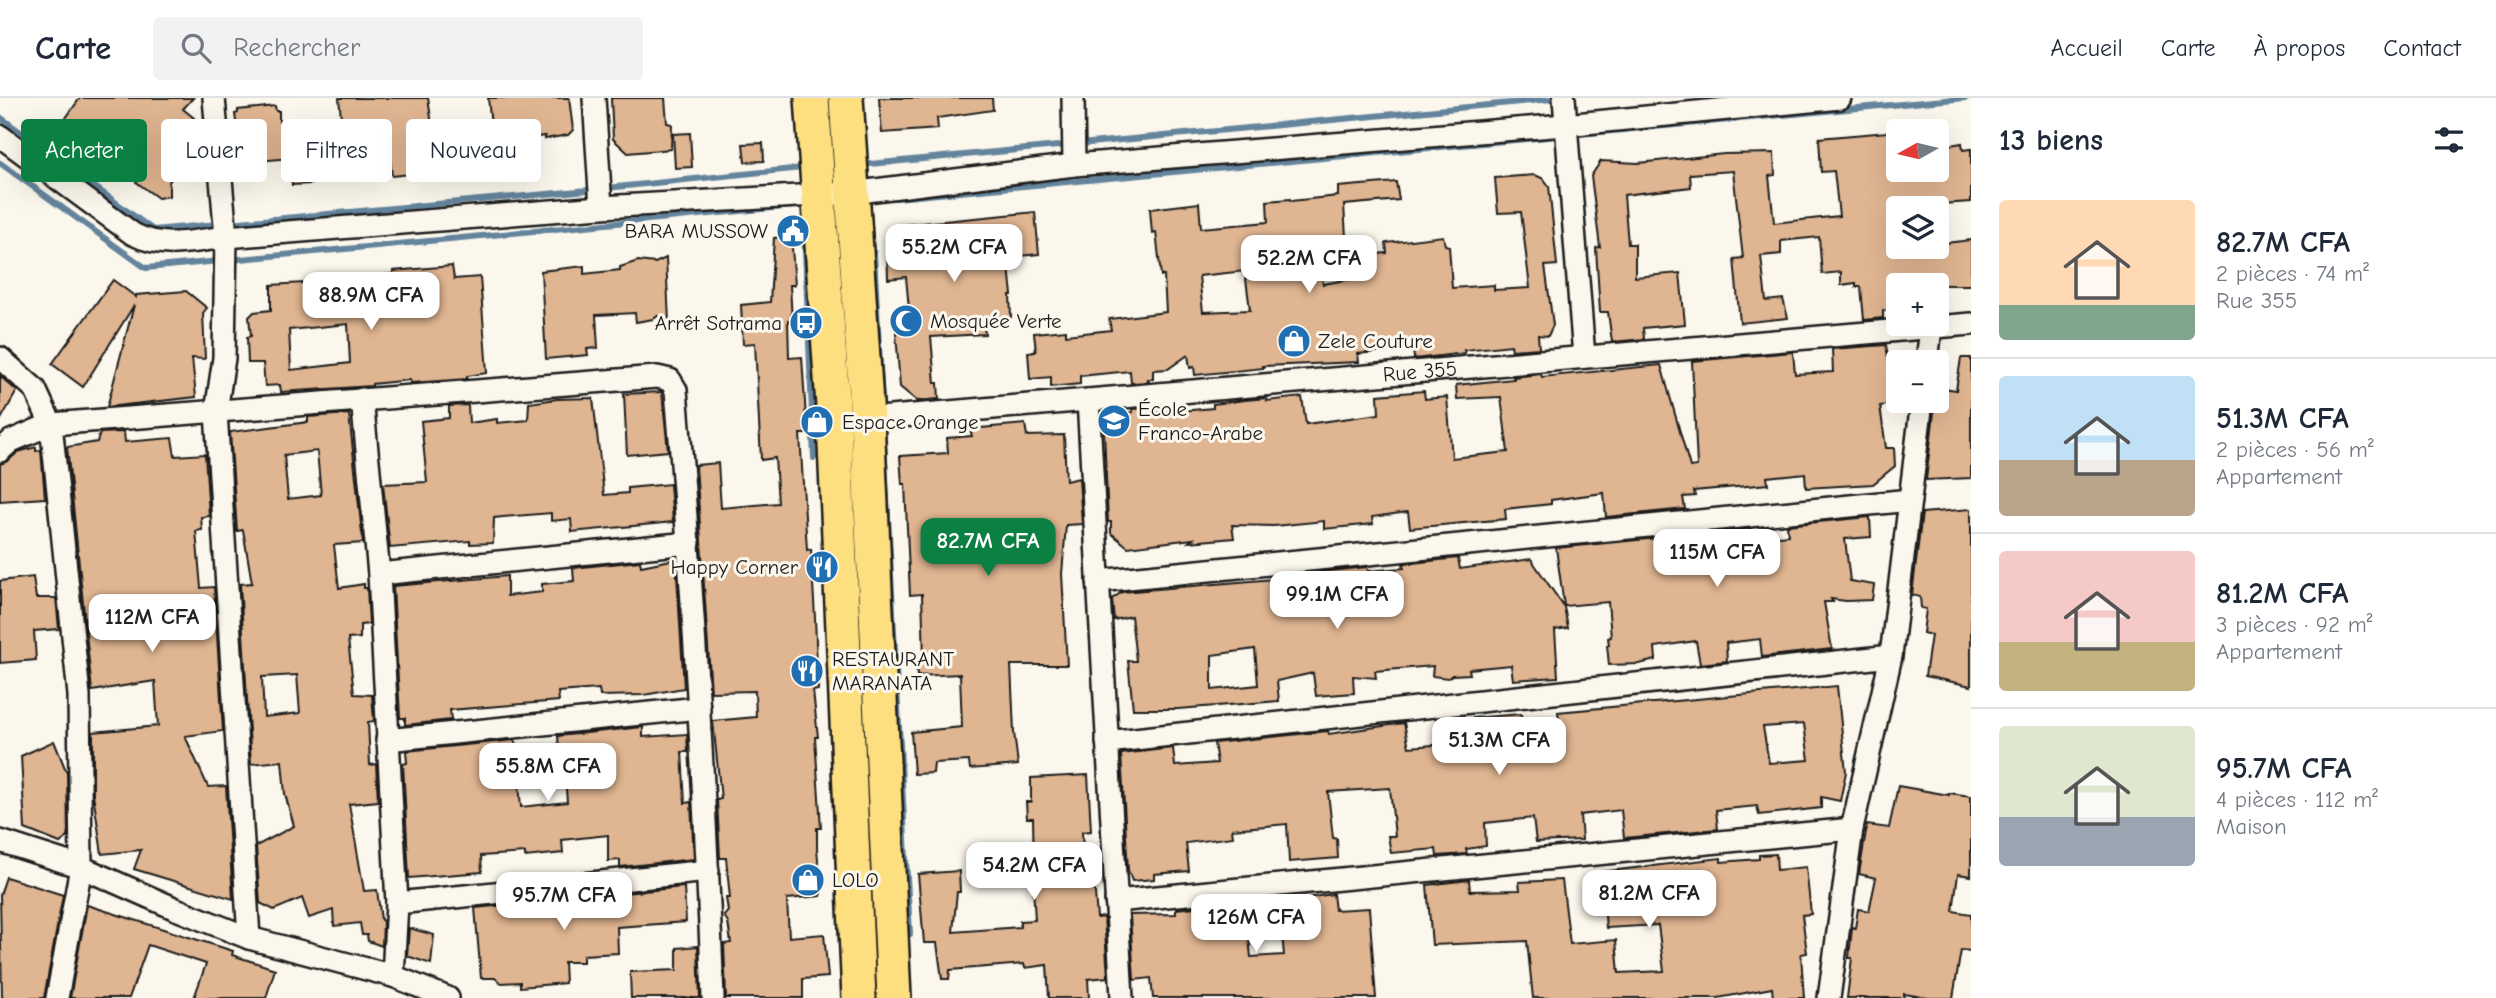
<!DOCTYPE html>
<html lang="fr">
<meta charset="utf-8">
<style>
body{margin:0;font-family:"Comic Neue",sans-serif;background:#f2f2f3;color:#1f2937;height:100vh;display:flex;flex-direction:column;font-size:26px;white-space:nowrap}
*{box-sizing:border-box;margin:0}
p{font-size:23px;color:#747a83}
.icon{flex:none;width:38px;height:38px;fill:none;stroke:currentColor;stroke-width:2;stroke-linecap:round;stroke-linejoin:round}
.map{position:relative;flex:1;overflow:hidden}
.sheet{display:flex;flex-direction:column;background:#fff;width:525px}
.sheet>*{flex:none}
.hud{position:absolute;left:21px;top:21px;width:665px;height:63px;display:flex;gap:14px}
.needle{width:46px;rotate:262deg}
.tools{position:absolute;left:1886px;top:21px;display:grid;gap:14px}
.tools a{display:grid;place-items:center;width:63px;height:63px;border-radius:7px;background:#fff;box-shadow:0 7px 28px #0002;font-size:35px}
.price{position:absolute;translate:-50% -60px;padding:0 16px;border-radius:14px;background:#fff;color:#222;font-size:23px;line-height:46px;filter:drop-shadow(0 2px 4px #0008)}
.price::after{content:'';position:absolute;left:50%;top:42px;width:21px;height:16px;margin-left:-10px;background:inherit;clip-path:polygon(0 0,100% 0,50% 100%)}
.price.on{background:#0b8043;color:#fff}
ul{padding:0;list-style:none}
li{display:flex;align-items:center;gap:21px;height:175px;padding:0 28px}
li+li{border-top:2px solid #e0e1e3}
li span{display:grid;place-items:center;flex:none;width:196px;height:140px;border-radius:7px;color:#555}
li>.icon{margin-inline-start:auto}
span .icon{width:84px;height:84px;fill:#fffc;stroke-width:1}
li b{font-size:30px}
h2{display:flex;justify-content:space-between;align-items:center;height:84px;padding:0 28px;font-size:30px}
.pill{padding:0 24px;border-radius:7px;background:#fff;box-shadow:0 7px 28px #0002;font-size:24px;line-height:63px}
.pill.on{background:#0b8043;color:#fff}
header{display:flex;align-items:center;gap:42px;box-sizing:border-box;height:98px;padding:0 35px;background:#fff;border-bottom:2px solid #e0e1e3}
header strong{font-size:33px}
nav{display:flex;gap:38px;margin-inline-start:auto;font-size:24px}
.search{width:490px;height:63px;background:#f2f2f3;display:flex;align-items:center;gap:18px;box-sizing:border-box;padding:0 24px;border-radius:7px;color:#747a83;font-size:26px}
main{display:flex;flex:1;min-height:0}
.map>svg:first-child{display:block}
.lines{fill:none;stroke-linecap:round;stroke-linejoin:round}
.stream{stroke:#64849c;stroke-width:6}
.building{fill:#e0b591;stroke:#1c1c1c;stroke-width:2;fill-rule:evenodd}
.street-casing{stroke:#1c1c1c;stroke-width:26}
.primary-casing{stroke:#1c1c1c;stroke-width:38}
.street{stroke:#fbf7ec;stroke-width:21}
.primary{stroke:#fedf80;stroke-width:33}
.labels{text-anchor:middle;dominant-baseline:central;stroke-width:6;stroke-linejoin:round;paint-order:stroke}
.poi-label{font-size:21px;fill:#1c1c1c;stroke:#fbf7ec;text-anchor:start}
.street-label{font-size:21px;fill:#1c1c1c;stroke:#fbf7ec}
</style>
<header>
<strong>Carte</strong>
<div class="search"><svg class="icon" aria-label="search" viewBox="0 0 24 24"><circle cx="10" cy="10" r="6"/><path d="M15 15l6 6"/></svg>Rechercher</div>
<nav><a>Accueil</a><a>Carte</a><a>À propos</a><a>Contact</a></nav>
</header>
<main>
<div class="map">
<svg width="1971" height="900" viewBox="0 0 1971 900">
<rect width="100%" height="100%" fill="#fbf7ec"/>
<filter id="ink" filterUnits="userSpaceOnUse"><feTurbulence type="fractalNoise" baseFrequency=".0143" numOctaves="2"/><feDisplacementMap in="SourceGraphic" scale="14" xChannelSelector="R" yChannelSelector="G"/><feConvolveMatrix kernelMatrix="1 2 1 2 8 2 1 2 1" color-interpolation-filters="sRGB"/></filter>
<g filter="url(#ink)">
<g class="lines">
<!-- stream -->
<g class="stream">
<polyline points="0,19 153,132 568,94 802,70"/>
<polyline points="1579,36 1966,0"/>
<polyline points="0,65 146,170 794,108"/>
<polyline points="870,66 1562,0"/>
<polyline points="896,100 1558,38"/>
<polyline points="803,107 814,360"/>
<polyline points="874,155 910,836"/>
</g>
</g>
<!-- building -->
<g class="building">
<polygon points="80,0 193,0 183,11 194,20 162,65 176,74 169,84 169,98 158,100 136,84 138,82 99,49 96,54 61,27"/>
<polygon points="339,0 428,0 439,73 392,78 390,61 345,65 342,36 308,39 312,86 292,87 290,60 247,64 241,60 235,16 238,15 238,12 275,8 276,13 279,13 279,24 341,19"/>
<polygon points="488,0 569,0 573,32 568,37 545,41 545,38 493,45"/>
<polygon points="611,0 665,0 667,25 672,26 671,51 628,55 613,41"/>
<polygon points="879,0 992,0 993,12 937,20 938,31 882,35"/>
<polygon points="1899,33 1899,72 1947,72 1944,48 1962,45 1963,52 1971,51 1971,104 1941,106 1942,110 1899,110 1899,149 1937,149 1937,146 1971,142 1971,187 1899,187 1899,211 1883,213 1883,220 1864,222 1861,189 1856,189 1856,185 1841,187 1841,174 1822,176 1819,139 1781,143 1781,156 1761,158 1766,203 1783,201 1788,220 1740,225 1734,161 1743,160 1733,73 1690,76 1691,89 1624,97 1628,146 1635,146 1635,179 1680,175 1685,226 1643,230 1644,241 1612,244 1608,214 1600,214 1596,150 1600,149 1591,78 1601,63 1638,65 1724,56 1774,55 1775,77 1769,78 1774,125 1839,118 1834,73 1821,74 1819,40"/>
<polygon points="690,35 692,69 675,70 673,36"/>
<polygon points="763,45 764,63 745,64 743,46"/>
<path d="M1535,77L1544,81L1549,88L1557,167L1545,168L1553,227L1548,238L1538,237L1539,250L1512,252L1511,247L1464,252L1465,255L1414,261L1413,250L1358,256L1359,264L1263,268L1264,270L1195,277L1194,269L1190,270L1188,257L1168,271L1153,272V281H1148L1149,284L1131,285L1130,273L1080,278V286L1051,289V279L1030,281L1028,254L1036,253L1034,235L1066,232V237L1111,232L1109,221L1166,214L1164,178H1161L1156,134L1152,135L1150,111L1199,105L1201,130L1268,124L1267,103L1290,101L1291,103L1338,98V89L1396,84L1399,102L1344,107L1346,139L1317,143L1323,186L1368,178L1366,157L1387,155L1386,145L1443,138L1445,147L1449,148L1452,190L1494,187V192L1530,190L1521,114L1498,115L1495,80ZM1245,173L1250,212L1203,214L1199,178Z"/>
<polygon points="1035,114 1039,156 1008,159 1012,197 1010,197 1011,219 983,221 985,236 931,239 935,285 938,285 939,301 917,303 900,289 896,234 911,233 906,179 888,181 887,147 903,127"/>
<polygon points="791,138 795,187 790,187 792,223 788,222 789,260 802,259 807,336 800,336 807,452 811,451 815,520 818,592 813,593 818,639 815,639 821,730 817,730 817,750 821,798 787,801 789,839 824,836 828,879 803,881 803,900 726,900 724,846 731,845 728,824 724,818 728,813 726,800 730,800 726,760 720,760 717,702 721,701 713,623 756,619 755,593 711,594 696,367 718,365 721,410 778,405 775,360 761,362 755,245 743,246 741,207 770,204 774,140"/>
<polygon points="666,160 669,224 658,218 653,221 636,224 635,215 596,217 598,250 587,251 588,257 546,261 541,173 584,168 584,176 620,172 620,169 638,163 655,165"/>
<path d="M452,168L454,181L480,179L487,275L467,278V281L411,285L410,282L372,286V288L281,294L280,287L265,288L263,265H248L247,239L251,238L249,219L254,214L271,212V187L304,185L305,190L340,187V181L393,176V173ZM348,226L350,265L291,272L289,232Z"/>
<polygon points="113,182 136,199 136,197 186,193 207,210 203,215 205,261 192,260 196,299 107,309 134,207 83,289 52,266"/>
<polygon points="1886,247 1896,306 1880,308 1886,350 1894,350 1895,368 1873,386 1806,390 1805,375 1767,379 1768,386 1694,393 1695,398 1683,399 1685,411 1606,419 1604,395 1551,402 1551,406 1505,411 1506,421 1410,430 1408,414 1372,419 1373,426 1324,431 1324,423 1274,428 1232,427 1234,440 1189,444 1193,441 1128,449 1111,435 1111,424 1108,424 1104,333 1117,316 1133,314 1132,311 1152,310 1153,315 1171,312 1171,314 1213,310 1213,306 1245,302 1267,300 1267,303 1302,299 1306,326 1379,316 1378,297 1424,293 1425,301 1447,299 1452,360 1508,354 1501,299 1457,301 1456,287 1514,281 1513,279 1541,276 1542,279 1661,267 1690,369 1697,368 1692,263 1793,254 1795,276 1833,274 1832,251"/>
<polygon points="1961,260 1971,260 1971,380 1926,382 1937,289 1956,292"/>
<polygon points="0,278 17,293 0,323"/>
<polygon points="662,294 668,353 627,357 624,296"/>
<polygon points="593,300 604,397 628,395 628,390 670,386 673,424 572,434 571,421 551,423 551,415 503,419 494,420 493,445 470,446 470,443 390,450 383,386 427,384 421,323 449,320 449,308 468,307 469,325 497,321 497,325 528,322 529,305 557,301"/>
<path d="M349,316L363,445L334,447L339,490L364,486V490H367L369,526L360,527V540L348,541L354,596L372,597L374,623L368,624L370,667L376,666L378,703L349,706L364,793L377,792L381,822L383,823L382,848L368,843L367,837H362L360,825L334,828L333,812L309,820L302,800L274,812L260,805L256,748L294,728L285,696L282,663L251,666L240,486L252,485L243,432L237,433L230,334L308,324V319ZM317,353L321,397L288,401L284,357ZM297,577L300,615L264,619L262,579Z"/>
<polygon points="1025,326 1027,338 1064,337 1066,383 1079,380 1082,426 1066,427 1062,476 1067,567 1011,567 1014,634 1018,667 970,671 969,663 934,665 933,675 914,676 911,634 962,629 960,576 917,578 916,561 924,561 922,496 910,497 905,386 902,386 900,358 948,355 947,340 972,338 970,331"/>
<polygon points="124,334 125,344 172,340 175,358 205,356 209,418 201,419 202,432 196,433 201,490 214,489 223,633 185,638 208,689 226,688 233,801 134,771 141,752 102,756 93,696 93,634 158,628 155,583 92,593 67,349 97,344 100,335"/>
<polygon points="36,349 36,353 41,352 45,400 0,403 0,366 8,363 18,354"/>
<polygon points="1971,411 1971,588 1925,578 1931,537 1923,535 1926,511 1921,510 1920,499 1912,497 1922,415"/>
<polygon points="1870,419 1871,439 1845,441 1850,483 1874,487 1872,502 1846,503 1831,501 1833,504 1824,504 1832,551 1762,559 1760,541 1726,545 1727,563 1700,566 1696,543 1655,549 1656,562 1639,566 1609,567 1607,547 1609,547 1608,540 1611,539 1608,504 1564,508 1556,450 1750,431 1750,441 1788,437 1787,427"/>
<path d="M1458,460L1460,471L1531,461L1564,509L1568,530L1555,532L1558,579L1513,582L1511,567L1469,571L1470,576L1452,577L1448,580L1432,578L1433,568L1375,573L1376,580L1353,578L1354,595L1316,598L1313,575L1277,583L1279,603L1178,611H1133L1128,563H1136L1131,518L1114,522L1112,501L1122,494L1320,477V474L1367,469L1368,473L1404,470L1403,466ZM1255,551L1258,587L1212,592V557Z"/>
<polygon points="676,461 684,590 644,597 600,598 599,591 558,594 559,603 450,612 451,622 405,627 405,620 400,620 393,488 507,478 507,498 542,494 542,486 574,483 573,470 640,463 641,468"/>
<polygon points="33,479 36,500 56,500 59,531 34,533 36,562 0,565 0,483"/>
<path d="M1837,588L1846,674L1840,703L1821,699V710L1759,717L1757,708L1716,712L1718,731L1624,740L1621,712L1580,717L1582,742L1536,744L1533,720L1485,725L1486,748L1466,751L1467,756L1437,758L1436,751L1391,755L1388,738H1395L1390,690L1328,694L1333,740L1337,741L1338,760L1289,764L1287,726L1232,731L1233,739L1186,745L1189,773L1154,776V781L1132,783L1128,772L1121,656L1173,650L1175,668L1217,665L1214,645L1328,633L1329,636L1404,625L1409,649L1446,646V638L1475,636L1473,620L1521,616L1523,634L1560,630L1558,614ZM1804,626L1809,662L1769,665L1763,629Z"/>
<polygon points="643,629 643,639 687,636 688,654 682,654 685,705 691,704 694,761 620,769 620,762 608,763 608,737 562,742 563,755 525,759 525,755 481,758 482,774 409,780 403,666 407,665 406,653 515,642 521,709 567,704 563,653 559,652 558,638"/>
<polygon points="54,643 67,675 68,739 60,745 25,731 21,658"/>
<polygon points="1088,677 1091,733 1082,734 1084,771 1093,771 1097,820 1104,819 1108,879 1088,881 1089,900 1049,900 1047,867 1025,870 1024,866 950,872 949,881 942,881 937,845 924,845 918,776 959,773 960,794 957,794 953,834 1020,829 1020,823 1035,822 1032,773 1034,773 1033,720 1027,720 1026,704 1031,704 1031,680"/>
<polygon points="1898,688 1949,697 1949,695 1971,698 1971,778 1958,776 1953,813 1971,816 1971,853 1961,852 1953,900 1928,900 1904,896 1904,900 1847,900 1852,860 1849,860 1852,829 1855,830 1858,811 1869,813 1876,780 1859,776 1867,727 1889,730"/>
<polygon points="1776,756 1777,772 1806,769 1811,816 1802,817 1807,855 1801,856 1804,900 1773,900 1772,890 1718,900 1533,900 1527,843 1432,847 1427,787 1469,782 1470,793 1520,792 1519,784 1562,782 1570,846 1616,842 1619,875 1664,873 1658,827 1606,830 1601,774 1721,760 1721,764 1759,761 1759,757"/>
<polygon points="6,779 63,797 44,900 2,900 0,797"/>
<polygon points="684,789 686,824 617,829 618,855 583,857 583,864 564,864 565,885 520,889 520,884 501,885 495,880 481,880 475,810"/>
<polygon points="1333,796 1335,812 1369,810 1376,900 1153,900 1151,880 1134,882 1130,817 1176,816 1176,811 1195,809 1196,812 1224,807 1225,813 1246,811 1251,859 1284,857 1279,804"/>
<polygon points="87,807 233,853 232,857 275,871 266,900 194,900 206,866 148,847 129,900 70,900"/>
<polygon points="409,830 434,837 431,866 407,858"/>
<polygon points="698,848 700,900 631,900 630,874 677,872 677,850"/>
</g>
<g class="lines">
<defs>
<g id="street">
<polyline points="214,0 226,139 224,260 216,314 249,840"/>
<polyline points="594,0 601,109"/>
<polyline points="1073,0 1074,67"/>
<polyline points="1564,0 1584,259"/>
<path d="M0,38L133,136C164,152 193,143 226,139L601,109L851,95L1074,67L1565,27L1840,0"/>
<polyline points="0,260 35,291 51,326 79,597 81,769 57,900"/>
<polyline points="1927,264 1931,229"/>
<polyline points="362,301 379,476 397,805 393,878"/>
<polyline points="1088,302 1122,900"/>
<path id="s1" d="M867,321L1971,226"/>
<path d="M0,353L11,343L51,326L657,279L670,282L676,292C693,494 705,697 713,900"/>
<polyline points="379,476 689,445"/>
<polyline points="1098,483 1910,402"/>
<polyline points="387,642 699,610"/>
<polyline points="1107,644 1891,558"/>
<polyline points="0,743 81,769 176,811 249,840 393,878 448,900"/>
<polyline points="1116,803 1852,731"/>
<polyline points="397,805 708,773"/>
<polyline points="1829,900 1852,731 1891,558 1922,303"/>
</g>
<g id="primary">
<polyline points="812,0 834,323 859,900"/>
<polyline points="846,0 867,321 894,900"/>
</g>
</defs>
<!-- street casing -->
<use href="#street" class="street-casing"/>
<!-- primary casing -->
<use href="#primary" class="primary-casing"/>
<!-- street -->
<use href="#street" class="street"/>
<!-- primary -->
<use href="#primary" class="primary"/>
</g>
</g>
<!-- icons -->
<defs>
<symbol id="civic-disc" viewBox="-11 -11 22 22"><circle r="9.5" fill="#1f6fb2" stroke="#fbf7ec"/><path d="M-.6-6.5H3V-4.5H.6V-3L4-1V1h2V6H-6V1h2V-1L-.6-3ZM-1.2 2.5V6h2.4V2.5Z" fill="#fff"/></symbol>
<symbol id="mosque-disc" viewBox="-11 -11 22 22"><circle r="9.5" fill="#1f6fb2" stroke="#fbf7ec"/><path d="M3.5-4.9A6 6 0 1 0 3.5 4.9A5 5 0 1 1 3.5-4.9Z" fill="#fff"/></symbol>
<symbol id="bus-disc" viewBox="-11 -11 22 22"><circle r="9.5" fill="#1f6fb2" stroke="#fbf7ec"/><path d="M-5-6H5V4H4V6H2V4H-2V6H-4V4H-5ZM-3.5-4V0h7V-4ZM-3.5 1.2v1.5H-2V1.2ZM2 1.2v1.5H3.5V1.2Z" fill="#fff"/></symbol>
<symbol id="shop-disc" viewBox="-11 -11 22 22"><circle r="9.5" fill="#1f6fb2" stroke="#fbf7ec"/><path d="M-5-2.5h2.3a2.7 3.5 0 0 1 5.4 0H5L5.5 6h-11ZM-1.5-2.5h3a1.5 2.3 0 0 0-3 0Z" fill="#fff"/></symbol>
<symbol id="school-disc" viewBox="-11 -11 22 22"><circle r="9.5" fill="#1f6fb2" stroke="#fbf7ec"/><path d="M0-5L7-2L0 1L-7-2ZM-4 1L0 2.5L4 1V4Q0 6-4 4Z" fill="#fff"/></symbol>
<symbol id="restaurant-disc" viewBox="-11 -11 22 22"><circle r="9.5" fill="#1f6fb2" stroke="#fbf7ec"/><path d="M-5-6h1v4h1v-4h1v4h1v-4h1v5L-1.5 .5V6h-2V.5L-5-1ZM5-6V6H3V1.5H1.5Q1.5-4 5-6Z" fill="#fff"/></symbol>
</defs>
<g fill-rule="evenodd">
<use href="#civic-disc" x="774" y="114" width="38" height="38"/>
<use href="#mosque-disc" x="887" y="204" width="38" height="38"/>
<use href="#bus-disc" x="787" y="206" width="38" height="38"/>
<use href="#shop-disc" x="1275" y="224" width="38" height="38"/>
<use href="#school-disc" x="1095" y="304" width="38" height="38"/>
<use href="#shop-disc" x="798" y="305" width="38" height="38"/>
<use href="#restaurant-disc" x="803" y="450" width="38" height="38"/>
<use href="#restaurant-disc" x="788" y="554" width="38" height="38"/>
<use href="#shop-disc" x="789" y="763" width="38" height="38"/>
</g>
<g class="labels">
<!-- poi labels -->
<g class="poi-label">
<text x="768" y="133" text-anchor="end">BARA MUSSOW</text>
<text x="930" y="223">Mosquée Verte</text>
<text x="782" y="225" text-anchor="end">Arrêt Sotrama</text>
<text x="1318" y="243">Zele Couture</text>
<text x="1138" y="311">École<tspan x="1138" dy="24">Franco-Arabe</tspan></text>
<text x="842" y="324">Espace Orange</text>
<text x="798" y="469" text-anchor="end">Happy Corner</text>
<text x="832" y="561">RESTAURANT<tspan x="832" dy="24">MARANATA</tspan></text>
<text x="832" y="782">LOLO</text>
</g>
<!-- street labels -->
<g class="street-label">
<text stroke="none"><textPath href="#s1" startOffset="555">Rue 355</textPath></text>
</g>
</g>
</svg>
<div class="tools">
<a><svg class="needle" viewBox="-14 -14 28 28"><path d="M0-13l5 13h-10z" fill="#e53935"/><path d="M0 13l5-13h-10z" fill="#747a83"/></svg></a>
<a><svg class="icon" aria-label="layers" viewBox="0 0 24 24"><path d="M12 4l9 5-9 5-9-5zM3 14l9 5 9-5"/></svg></a>
<a>+</a>
<a>−</a>
</div>
<b class="price" style="left:954px;top:186px">55.2M CFA</b>
<b class="price" style="left:1309px;top:197px">52.2M CFA</b>
<b class="price" style="left:371px;top:234px">88.9M CFA</b>
<b class="price on" style="left:988px;top:480px">82.7M CFA</b>
<b class="price" style="left:1717px;top:491px">115M CFA</b>
<b class="price" style="left:1337px;top:533px">99.1M CFA</b>
<b class="price" style="left:152px;top:556px">112M CFA</b>
<b class="price" style="left:1499px;top:679px">51.3M CFA</b>
<b class="price" style="left:548px;top:705px">55.8M CFA</b>
<b class="price" style="left:1034px;top:804px">54.2M CFA</b>
<b class="price" style="left:1649px;top:832px">81.2M CFA</b>
<b class="price" style="left:564px;top:834px">95.7M CFA</b>
<b class="price" style="left:1256px;top:856px">126M CFA</b>
<div class="hud">
<a class="pill on">Acheter</a>
<a class="pill">Louer</a>
<a class="pill">Filtres</a>
<a class="pill">Nouveau</a>
</div>
</div>
<section class="sheet">
<h2>13 biens<svg class="icon" aria-label="filters" viewBox="0 0 24 24"><path d="M4 7h16M4 17h16"/><circle cx="9" cy="7" r="2"/><circle cx="15" cy="17" r="2"/></svg></h2>
<ul>
<li><span style="background:linear-gradient(#ffd9b3 75%,#7fa58c 0)"><svg class="icon" aria-label="home" viewBox="0 0 24 24"><path d="M3 11l9-7 9 7M6 9v11h12V9"/></svg></span><div><b>82.7M CFA</b><p>2 pièces · 74 m²</p><p>Rue 355</p></div></li>
<li><span style="background:linear-gradient(#bfe0f5 60%,#b9a48a 0)"><svg class="icon" aria-label="home" viewBox="0 0 24 24"><path d="M3 11l9-7 9 7M6 9v11h12V9"/></svg></span><div><b>51.3M CFA</b><p>2 pièces · 56 m²</p><p>Appartement</p></div></li>
<li><span style="background:linear-gradient(#f6c9c9 65%,#c2b280 0)"><svg class="icon" aria-label="home" viewBox="0 0 24 24"><path d="M3 11l9-7 9 7M6 9v11h12V9"/></svg></span><div><b>81.2M CFA</b><p>3 pièces · 92 m²</p><p>Appartement</p></div></li>
<li><span style="background:linear-gradient(#dfe7d0 65%,#9aa5b1 0)"><svg class="icon" aria-label="home" viewBox="0 0 24 24"><path d="M3 11l9-7 9 7M6 9v11h12V9"/></svg></span><div><b>95.7M CFA</b><p>4 pièces · 112 m²</p><p>Maison</p></div></li>
</ul>
</section>
</main>
